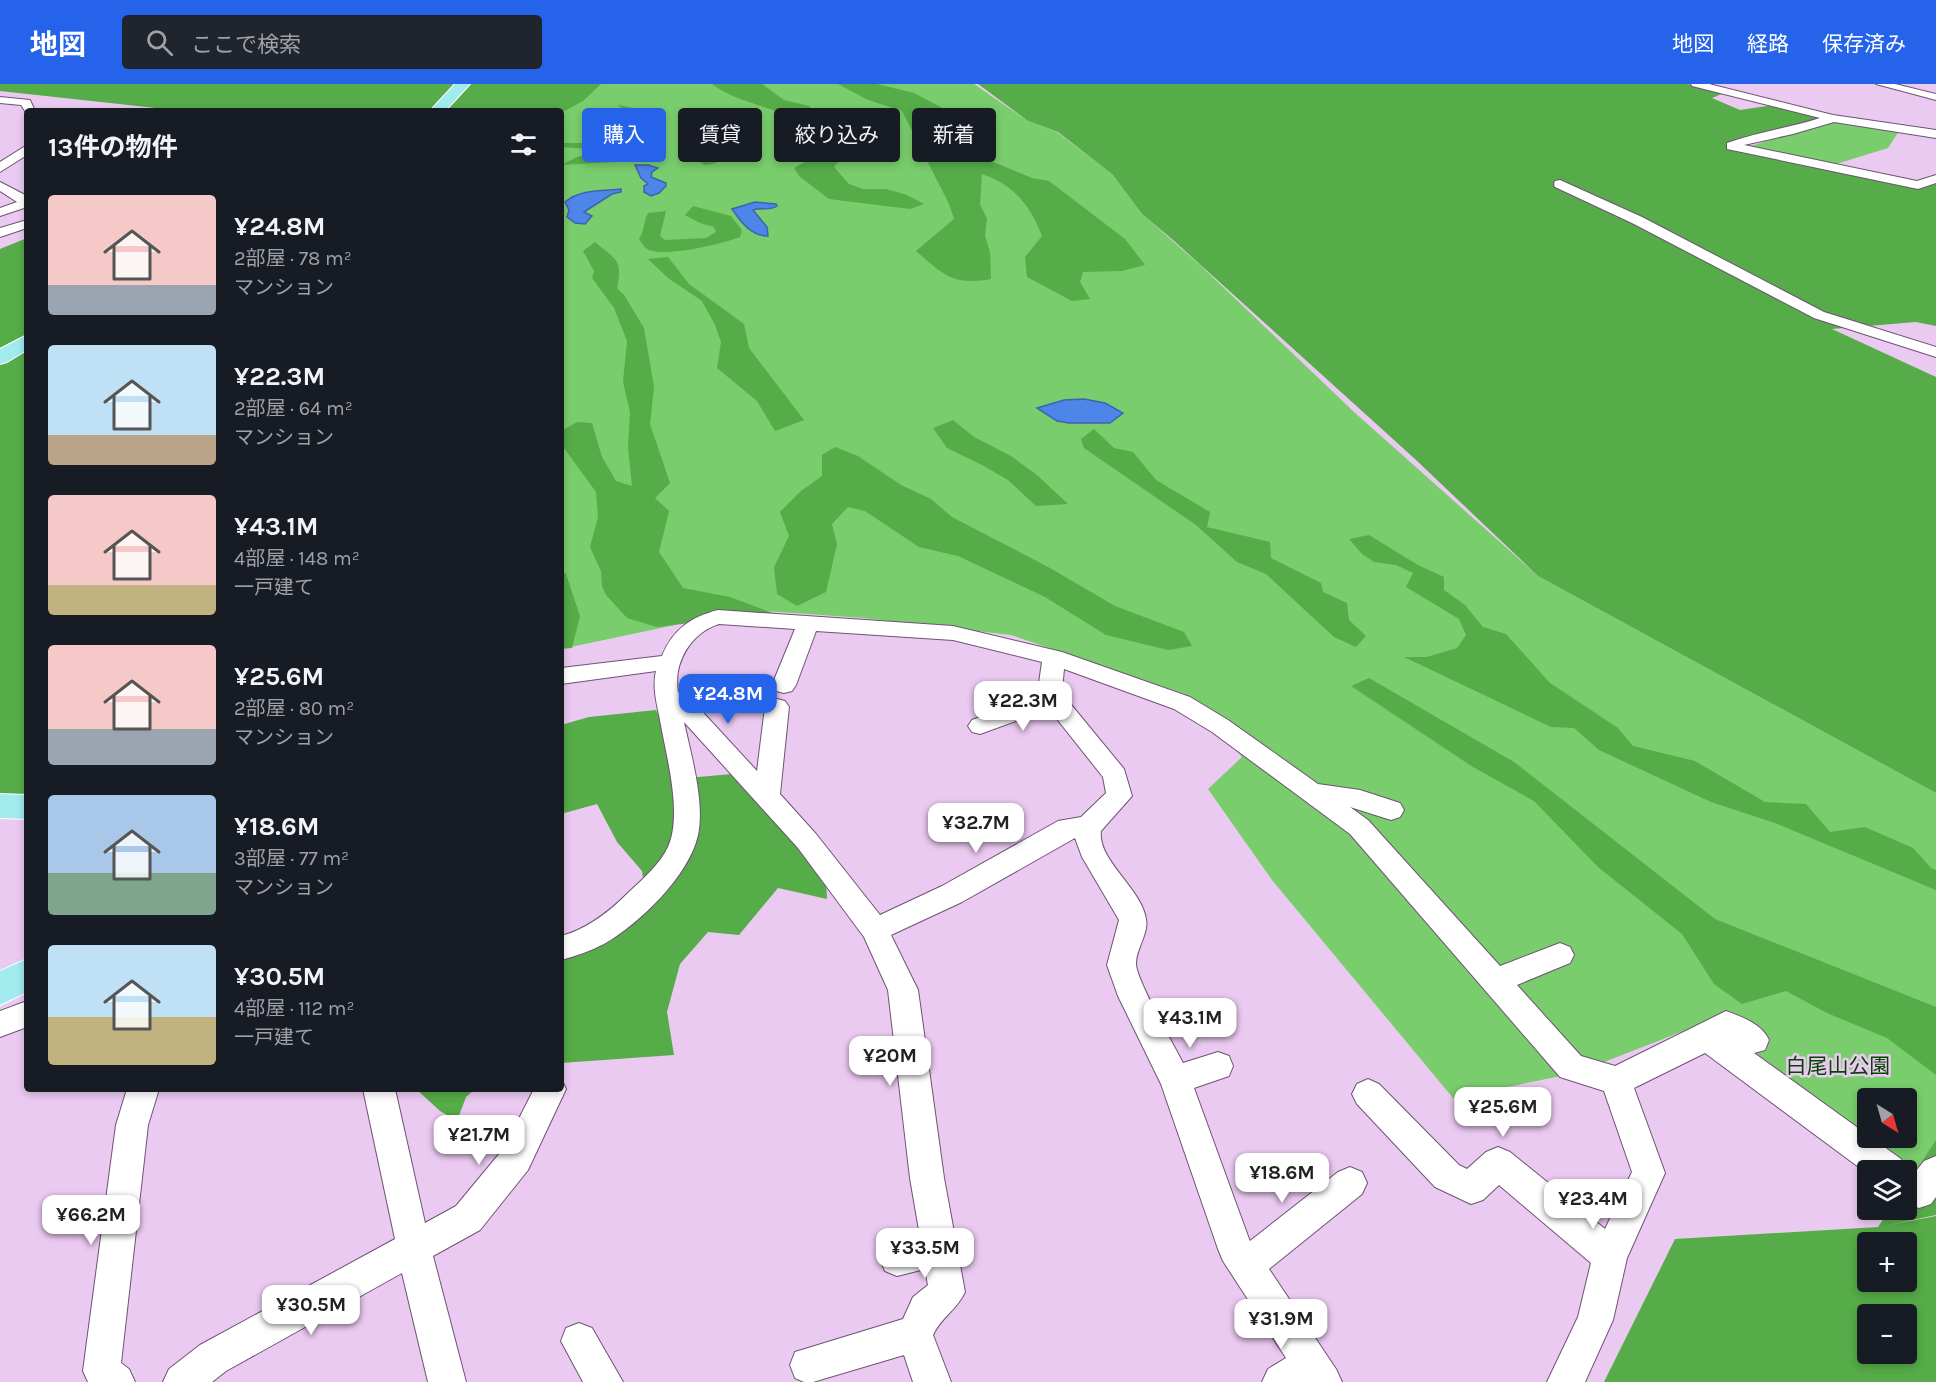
<!DOCTYPE html>
<html lang="ja">
<meta charset="utf-8">
<style>
body{margin:0;font-family:Karla,"Noto Sans JP",sans-serif;background:#20242c;color:#f1f3f6;height:100vh;display:flex;flex-direction:column;font-size:22px;white-space:nowrap}
*{box-sizing:border-box;margin:0}
p{font-size:20px;color:#9ea1a6}
.icon{flex:none;width:33px;height:33px;fill:none;stroke:currentColor;stroke-width:2;stroke-linecap:round;stroke-linejoin:round}
.map{position:relative;flex:1;overflow:hidden}
.side{position:absolute;left:24px;top:24px;width:540px;height:984px;display:flex;flex-direction:column;background:#171b24;border-radius:6px;box-shadow:0 3px 9px #0003}
.side>*{flex:none}
.hud{position:absolute;left:582px;top:24px;width:570px;height:54px;display:flex;gap:12px}
.needle{width:39px;rotate:143deg}
.tools{position:absolute;left:1857px;top:1004px;display:grid;gap:12px}
.tools a{display:grid;place-items:center;width:60px;height:60px;border-radius:6px;background:#171b24;box-shadow:0 3px 9px #0003;font-size:30px}
.price{position:absolute;translate:-50% -51px;padding:0 14px;border-radius:12px;background:#fff;color:#222;font-size:20px;line-height:39px;filter:drop-shadow(0 2px 3px #0008)}
.price::after{content:'';position:absolute;left:50%;top:36px;width:18px;height:14px;margin-left:-9px;background:inherit;clip-path:polygon(0 0,100% 0,50% 100%)}
.price.on{background:#2563eb;color:#fff}
ul{padding:0;list-style:none}
li{display:flex;align-items:center;gap:18px;height:150px;padding:0 24px}
li span{display:grid;place-items:center;flex:none;width:168px;height:120px;border-radius:6px;color:#555}
li>.icon{margin-inline-start:auto}
span .icon{width:72px;height:72px;fill:#fffc;stroke-width:1}
li b{font-size:26px}
h2{display:flex;justify-content:space-between;align-items:center;height:72px;padding:0 24px;font-size:26px}
.tag{padding:0 21px;border-radius:6px;background:#171b24;box-shadow:0 3px 9px #0003;font-size:21px;line-height:54px}
.tag.on{background:#2563eb;color:#fff}
header{display:flex;align-items:center;gap:36px;box-sizing:border-box;height:84px;padding:0 30px;background:#2563eb;color:#fff}
header strong{font-size:28px}
nav{display:flex;gap:33px;margin-inline-start:auto;font-size:21px}
.search{width:420px;height:54px;background:#20242c;display:flex;align-items:center;gap:15px;box-sizing:border-box;padding:0 21px;border-radius:6px;color:#9ea1a6;font-size:22px}
.map>svg:first-child{display:block}
.green{fill:#79cd6c;fill-rule:evenodd}
.forest{fill:#56ac48;fill-rule:evenodd}
.water{fill:#4e85e8;stroke:#4063ad;stroke-width:1.5}
.lines{fill:none;stroke-linecap:round;stroke-linejoin:round}
.minor-casing{stroke:#6f5274;stroke-width:2}
.major-casing{stroke:#fff;stroke-width:2}
.minor{fill:#fff;fill-rule:evenodd}
.major{fill:#a1ebef;fill-rule:evenodd}
.labels{text-anchor:middle;dominant-baseline:central;stroke-width:5;stroke-linejoin:round;paint-order:stroke}
.near-park-label{font-size:21px;fill:#064500;stroke:#ebcaf1}
</style>
<header>
<strong>地図</strong>
<div class="search"><svg class="icon" aria-label="search" viewBox="0 0 24 24"><circle cx="10" cy="10" r="6"/><path d="M15 15l6 6"/></svg>ここで検索</div>
<nav><a>地図</a><a>経路</a><a>保存済み</a></nav>
</header>
<div class="map">
<svg width="1936" height="1298" viewBox="0 0 1936 1298">
<rect width="100%" height="100%" fill="#ebcaf1"/>
<!-- green -->
<g class="green">
<path d="M586,0H974L1028,37L1057,48L1113,91L1142,130L1200,181L1353,327L1538,492L1936,709V1114L1906,1086L1704,939L1576,989L1453,1014L1272,796L1208,705L1242,673L1185,610L1011,551L863,534L712,523L675,541L561,565V27H549ZM1868,1014H1906V1053H1868Z"/>
<polygon points="1835,36 1899,47 1888,64 1833,81 1751,62"/>
</g>
<!-- forest -->
<g class="forest">
<polygon points="0,0 601,0 583,17 561,29 561,27 183,27 0,7"/>
<path d="M712,0H762L784,16L809,22L821,34L845,42L856,51L851,63L834,83L849,100L863,105H886L907,111L924,120L910,125L829,115L799,92L794,84L824,67C822,61 821,54 818,49C805,29 737,21 712,0Z"/>
<path d="M838,0H877L914,9L971,39L972,69L1032,94L1049,97L1125,155L1145,181L1122,187L1083,188L1080,198L1090,215L1072,217L1027,193L1025,173L1042,152C1031,122 1013,100 982,90L980,120L987,135L985,152L990,168L991,195C952,202 943,190 916,167L954,135L949,120L902,27L868,16Z"/>
<polygon points="978,0 1688,0 1724,9 1712,14 1740,26 1774,21 1824,34 1740,61 1914,104 1936,98 1936,242 1916,238 1832,245 1936,293 1936,709 1538,492 1415,375 1173,156 1142,130 1113,91 1058,48 1028,37"/>
<polygon points="618,21 653,28 657,37 645,45 656,55 654,67 634,77 561,81 577,73 593,69 590,65 561,63 561,59 620,59 633,51 615,39 629,31"/>
<path d="M727,44L743,51V56L731,64V70C722,76 715,81 704,81L699,77L700,64L708,46Z"/>
<path d="M693,122L731,132L742,146L740,153C721,160 668,173 649,166C644,164 642,159 639,155C645,146 643,138 648,129L666,127L660,152L665,156L706,154L716,148L714,143L700,139L685,131Z"/>
<polygon points="27,154 27,719 0,721 0,165"/>
<path d="M595,158C616,176 623,175 617,204L624,211L644,244L654,303L650,340L670,399L655,414L669,427L659,468L683,504L730,513L773,529L657,543L627,534L606,511L602,502L601,487L590,463L598,433L596,408L561,360V347L577,338L592,339L602,373L616,397L632,402L628,364L630,328L623,298L627,257L614,224L592,194L594,187L583,167Z"/>
<polygon points="668,173 689,200 744,240 749,264 804,336 775,347 757,317 717,284 721,258 715,241 702,217 668,194 648,175"/>
<polygon points="953,336 974,353 1011,372 1037,391 1068,420 1036,422 1008,396 982,381 947,364 933,344"/>
<polygon points="1094,345 1114,364 1133,368 1156,396 1210,428 1207,443 1270,458 1271,474 1321,499 1323,508 1347,519 1349,536 1366,552 1356,563 1334,553 1266,490 1237,478 1196,441 1084,364 1081,355"/>
<polygon points="835,363 858,372 901,401 931,415 952,433 1050,484 1115,522 1184,548 1192,562 1168,566 1106,551 1045,513 958,472 919,463 865,427 848,423 832,440 837,460 826,508 797,522 777,510 774,483 789,452 780,428 801,407 822,392 822,371"/>
<polygon points="1369,451 1418,481 1444,493 1444,506 1465,521 1483,543 1506,550 1550,599 1618,644 1633,662 1695,677 1765,718 1806,720 1830,748 1865,743 1913,764 1931,784 1936,786 1936,806 1775,739 1711,718 1599,666 1574,644 1551,643 1404,573 1427,573 1457,564 1466,551 1459,535 1406,503 1413,489 1396,481 1374,478 1362,470 1349,455"/>
<polygon points="561,486 566,490 580,532 572,564 561,565"/>
<polygon points="1369,594 1514,678 1715,835 1936,923 1936,991 1887,954 1827,929 1786,907 1742,920 1714,900 1682,850 1598,783 1534,717 1473,683 1351,602"/>
<polygon points="656,626 687,694 732,690 762,717 797,764 826,797 827,815 778,804 739,851 708,848 680,880 667,928 674,971 561,979 561,874 647,823 642,787 617,758 597,720 561,730 561,641 589,633"/>
<polygon points="416,1005 475,1005 466,1013 457,1037 440,1027"/>
<path d="M1936,1056V1131L1884,1142L1936,1132V1298H1604L1675,1155L1878,1143L1890,1125H1906L1907,1101ZM1868,1158H1906V1197H1868ZM1868,1230H1906V1269H1868Z"/>
</g>
<!-- water -->
<g class="water">
<polygon points="648,81 658,84 652,88 651,93 666,99 666,102 659,109 651,112 644,108 644,102 648,100 641,94 635,81"/>
<path d="M621,105V108L612,110L584,128L592,132L585,140L575,139L567,133L569,126L565,118C580,105 603,107 621,105Z"/>
<path d="M755,118L776,120L777,122C770,127 761,123 753,126L767,143L768,152C751,152 741,138 732,125Z"/>
<polygon points="1084,315 1105,319 1123,329 1110,339 1069,339 1057,337 1037,324 1064,316"/>
</g>
<g class="lines">
<defs>
<g id="minor">
<path d="M1691,0H1709L1833,31L1936,46V54L1834,38L1793,50L1744,61L1917,97L1936,91V99L1918,105L1727,65V59C1757,48 1789,44 1820,34L1692,2Z"/>
<polygon points="1876,0 1895,0 1936,10 1936,16"/>
<polygon points="0,13 30,16 35,27 27,27 27,30 21,21 0,19"/>
<polygon points="27,61 27,71 0,88 0,78"/>
<polygon points="1560,96 1642,133 1824,228 1936,263 1936,273 1814,234 1632,139 1555,103 1554,100 1555,97"/>
<polygon points="0,98 27,112 27,123 0,132 0,124 17,118 0,107"/>
<polygon points="27,136 27,144 0,153 0,144"/>
<path d="M718,526L953,542L1062,568L1190,613L1228,636L1318,700L1360,706L1400,719L1404,726L1400,733L1391,736L1350,723L1368,736L1500,882L1560,859L1570,863L1574,871L1570,879L1517,901L1581,972L1615,982L1726,927C1742,933 1762,940 1769,956L1765,966L1754,969L1901,1075L1904,1083L1916,1087L1924,1077L1936,1072V1113L1931,1120L1919,1124L1907,1120L1906,1086H1868V1090L1705,969L1634,1004L1665,1089L1627,1174L1613,1236L1585,1298H1547L1578,1233L1591,1179L1499,1101L1483,1116L1471,1120L1435,1103L1357,1020L1352,1010L1357,1000L1368,995L1379,1000L1459,1081L1467,1085L1486,1068L1498,1063L1510,1068L1605,1145L1632,1088L1604,1007L1560,993L1350,750L1212,648L1174,625L1064,585L1062,606L1064,612L1124,685L1132,712L1101,747C1097,776 1142,805 1146,835C1149,849 1136,865 1136,879C1135,894 1174,961 1183,979L1218,968L1229,972L1233,982L1229,992L1194,1004L1249,1155L1250,1157L1338,1088L1350,1083L1362,1088L1367,1099L1362,1110L1269,1185L1336,1285L1342,1298H1262L1268,1285L1286,1274L1223,1177L1218,1165L1161,1000L1118,912L1107,881L1119,836L1082,773L1075,754L962,818L891,851L918,906L944,1094L965,1208C957,1226 941,1233 933,1251L951,1298H913L904,1271L813,1298H804L795,1294L790,1281L795,1268L903,1235L913,1213L928,1201L925,1185L897,1192L885,1187L880,1175L885,1163L920,1152L910,1094L888,906L864,853L798,764L684,638C691,671 705,718 698,751C689,792 639,840 604,860C590,867 576,872 561,876V852C588,845 610,827 629,808C643,795 660,780 668,763C683,730 666,671 660,636C657,620 652,604 656,587L561,600V584L662,572C673,545 691,533 718,526ZM719,540L795,545L772,601L776,607L784,609L792,607L796,601L816,547L953,556L1042,578L1038,606L1040,611L972,636L968,642L972,648L980,650L1049,625L1103,693L1106,709L1081,733L1058,737L942,802L880,831L816,750L780,710L789,623L785,617L777,615L769,617L765,623L757,687L686,610L678,608C673,578 691,549 719,540Z"/>
<polygon points="27,917 27,943 0,953 0,927"/>
<polygon points="561,995 566,1005 528,1086 480,1146 433,1172 466,1298 428,1298 402,1189 226,1287 212,1298 163,1298 169,1285 200,1261 395,1155 363,1005 395,1005 425,1139 456,1122 504,1064 534,1005 561,1005"/>
<polygon points="127,1005 159,1005 148,1041 121,1279 129,1285 135,1298 88,1298 83,1287 116,1041"/>
<polygon points="579,1239 592,1244 623,1298 583,1298 561,1257 566,1244"/>
</g>
<g id="major">
<polygon points="455,0 470,0 445,27 430,27"/>
<polygon points="27,251 27,266 7,278 0,280 0,265"/>
<polygon points="0,710 27,711 27,735 0,734"/>
<polygon points="27,875 27,908 0,921 0,887"/>
</g>
</defs>
<!-- minor casing -->
<use href="#minor" class="minor-casing"/>
<!-- major casing -->
<use href="#major" class="major-casing"/>
<!-- minor -->
<use href="#minor" class="minor"/>
<!-- major -->
<use href="#major" class="major"/>
</g>
<g class="labels">
<!-- near-park labels -->
<g class="near-park-label">
<text x="1838" y="982">白尾山公園</text>
</g>
</g>
</svg>
<div class="tools">
<a><svg class="needle" viewBox="-14 -14 28 28"><path d="M0-13l5 13h-10z" fill="#e53935"/><path d="M0 13l5-13h-10z" fill="#9ea1a6"/></svg></a>
<a><svg class="icon" aria-label="layers" viewBox="0 0 24 24"><path d="M12 4l9 5-9 5-9-5zM3 14l9 5 9-5"/></svg></a>
<a>+</a>
<a>−</a>
</div>
<b class="price on" style="left:728px;top:641px">¥24.8M</b>
<b class="price" style="left:1023px;top:648px">¥22.3M</b>
<b class="price" style="left:976px;top:770px">¥32.7M</b>
<b class="price" style="left:1190px;top:965px">¥43.1M</b>
<b class="price" style="left:890px;top:1003px">¥20M</b>
<b class="price" style="left:1503px;top:1054px">¥25.6M</b>
<b class="price" style="left:479px;top:1082px">¥21.7M</b>
<b class="price" style="left:1282px;top:1120px">¥18.6M</b>
<b class="price" style="left:1593px;top:1146px">¥23.4M</b>
<b class="price" style="left:91px;top:1162px">¥66.2M</b>
<b class="price" style="left:925px;top:1195px">¥33.5M</b>
<b class="price" style="left:311px;top:1252px">¥30.5M</b>
<b class="price" style="left:1281px;top:1266px">¥31.9M</b>
<div class="hud">
<a class="tag on">購入</a>
<a class="tag">賃貸</a>
<a class="tag">絞り込み</a>
<a class="tag">新着</a>
</div>
<section class="side">
<h2>13件の物件<svg class="icon" aria-label="filters" viewBox="0 0 24 24"><path d="M4 7h16M4 17h16"/><circle cx="9" cy="7" r="2"/><circle cx="15" cy="17" r="2"/></svg></h2>
<ul>
<li><span style="background:linear-gradient(#f6c9c9 75%,#9aa5b1 0)"><svg class="icon" aria-label="home" viewBox="0 0 24 24"><path d="M3 11l9-7 9 7M6 9v11h12V9"/></svg></span><div><b>¥24.8M</b><p>2部屋 · 78 m²</p><p>マンション</p></div></li>
<li><span style="background:linear-gradient(#bfe0f5 75%,#b9a48a 0)"><svg class="icon" aria-label="home" viewBox="0 0 24 24"><path d="M3 11l9-7 9 7M6 9v11h12V9"/></svg></span><div><b>¥22.3M</b><p>2部屋 · 64 m²</p><p>マンション</p></div></li>
<li><span style="background:linear-gradient(#f6c9c9 75%,#c2b280 0)"><svg class="icon" aria-label="home" viewBox="0 0 24 24"><path d="M3 11l9-7 9 7M6 9v11h12V9"/></svg></span><div><b>¥43.1M</b><p>4部屋 · 148 m²</p><p>一戸建て</p></div></li>
<li><span style="background:linear-gradient(#f6c9c9 70%,#9aa5b1 0)"><svg class="icon" aria-label="home" viewBox="0 0 24 24"><path d="M3 11l9-7 9 7M6 9v11h12V9"/></svg></span><div><b>¥25.6M</b><p>2部屋 · 80 m²</p><p>マンション</p></div></li>
<li><span style="background:linear-gradient(#a9c7e8 65%,#7fa58c 0)"><svg class="icon" aria-label="home" viewBox="0 0 24 24"><path d="M3 11l9-7 9 7M6 9v11h12V9"/></svg></span><div><b>¥18.6M</b><p>3部屋 · 77 m²</p><p>マンション</p></div></li>
<li><span style="background:linear-gradient(#bfe0f5 60%,#c2b280 0)"><svg class="icon" aria-label="home" viewBox="0 0 24 24"><path d="M3 11l9-7 9 7M6 9v11h12V9"/></svg></span><div><b>¥30.5M</b><p>4部屋 · 112 m²</p><p>一戸建て</p></div></li>
</ul>
</section>
</div>
